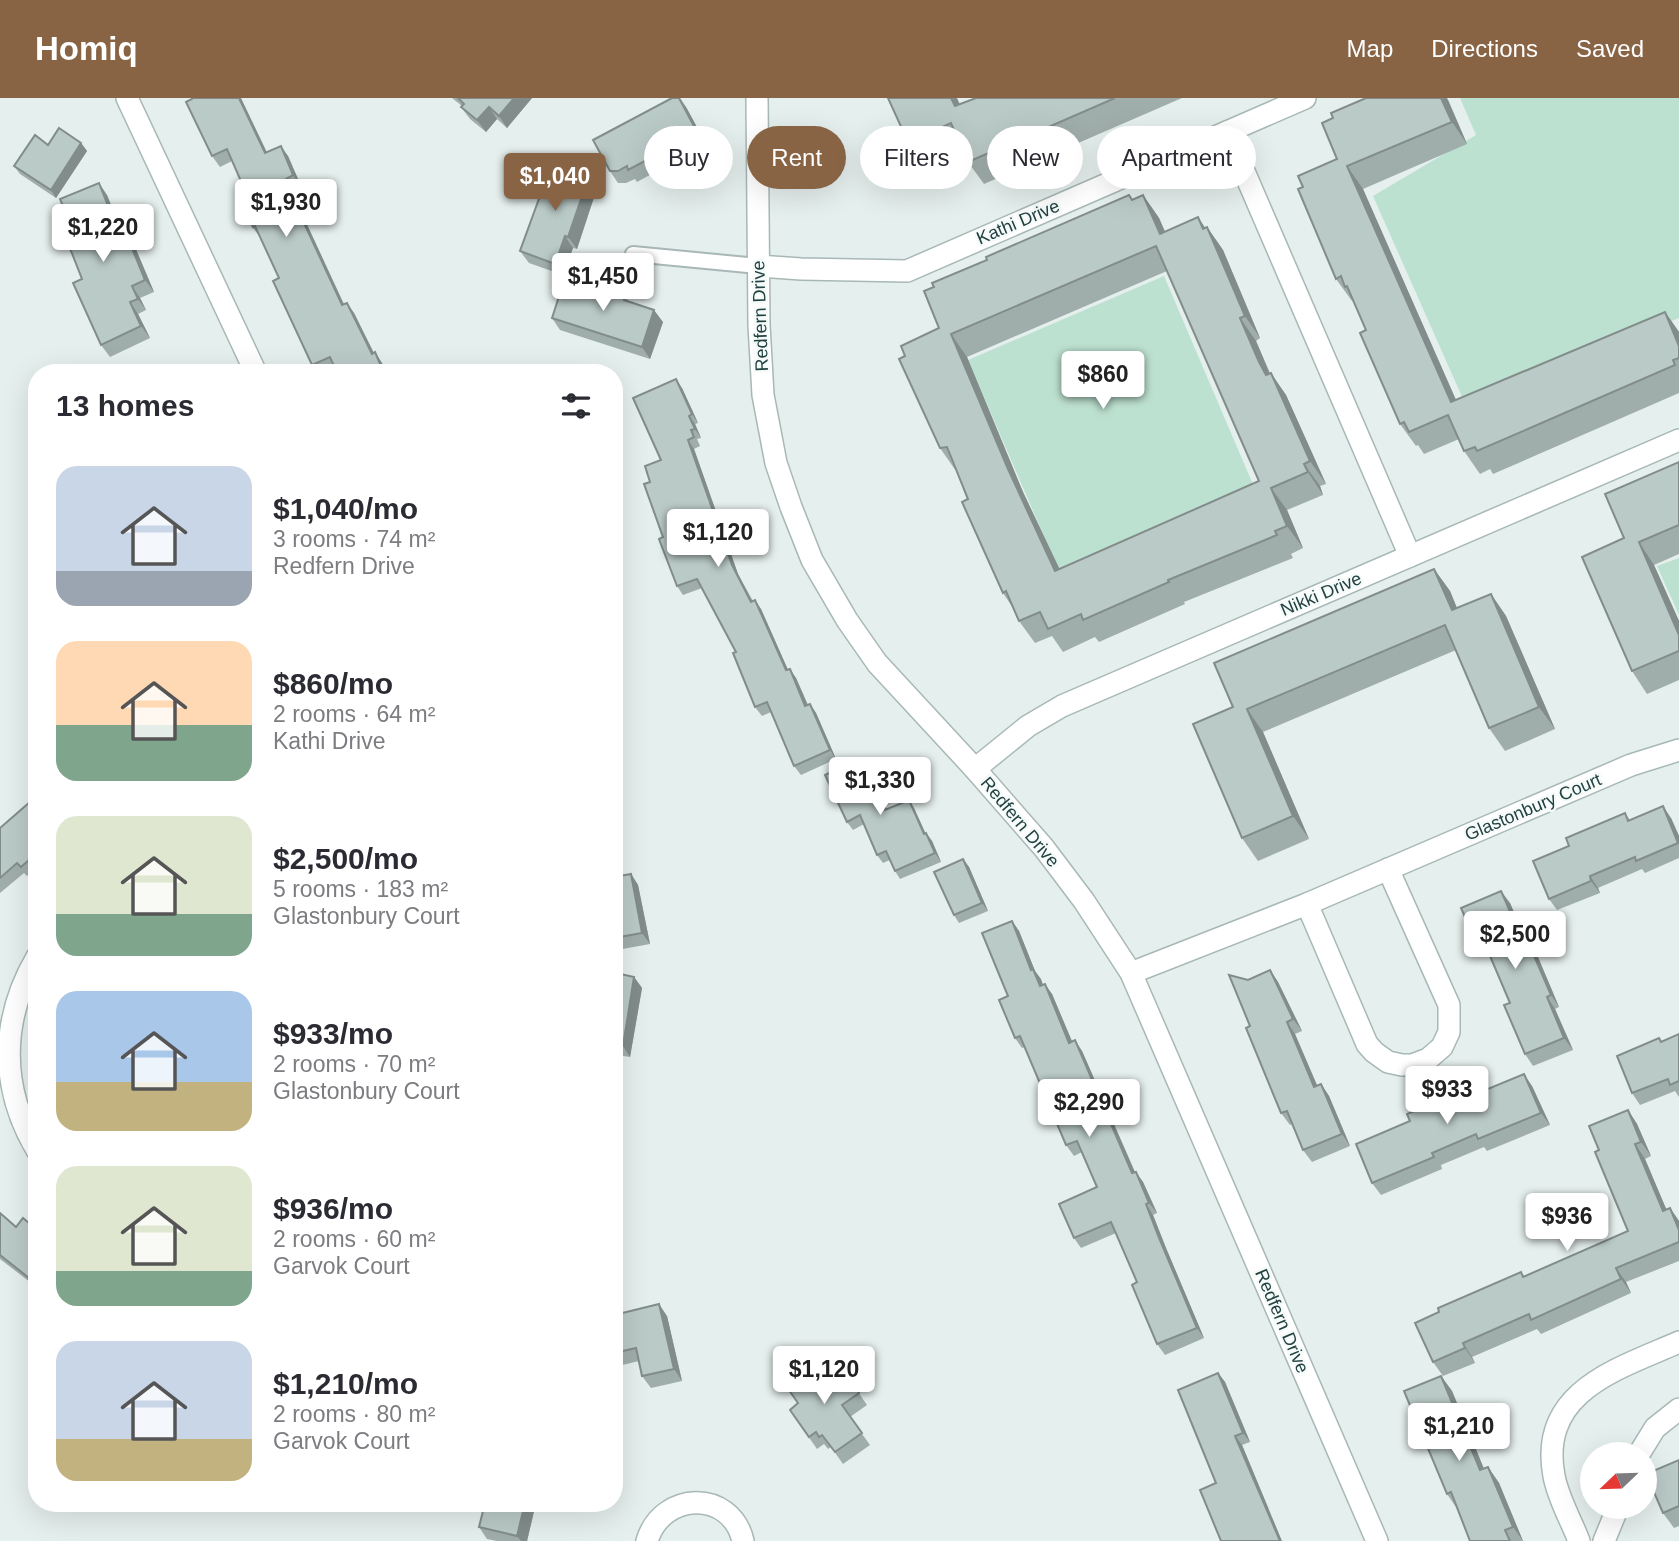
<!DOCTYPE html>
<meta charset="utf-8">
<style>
body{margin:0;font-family:Helvetica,sans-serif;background:#f7f7f7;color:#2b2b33;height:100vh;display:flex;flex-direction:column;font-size:26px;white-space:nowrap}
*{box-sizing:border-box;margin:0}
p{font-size:23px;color:#7c7c81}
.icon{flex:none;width:38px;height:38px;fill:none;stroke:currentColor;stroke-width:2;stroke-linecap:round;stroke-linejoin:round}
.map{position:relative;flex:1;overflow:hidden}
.side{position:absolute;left:28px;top:266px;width:595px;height:1148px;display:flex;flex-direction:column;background:#fff;border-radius:28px;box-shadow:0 7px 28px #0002}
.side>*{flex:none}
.top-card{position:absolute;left:644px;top:28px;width:665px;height:63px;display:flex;gap:14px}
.needle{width:46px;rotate:247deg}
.buttons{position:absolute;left:1580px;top:1344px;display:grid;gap:14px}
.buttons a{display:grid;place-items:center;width:77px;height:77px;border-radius:50%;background:#fff;box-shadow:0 7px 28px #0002;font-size:35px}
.price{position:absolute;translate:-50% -60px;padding:0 16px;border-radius:7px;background:#fff;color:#222;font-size:23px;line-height:46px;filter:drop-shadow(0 2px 4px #0008)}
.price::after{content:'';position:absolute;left:50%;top:42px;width:21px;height:16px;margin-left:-10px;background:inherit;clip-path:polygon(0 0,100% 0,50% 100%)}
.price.active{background:#886444;color:#fff}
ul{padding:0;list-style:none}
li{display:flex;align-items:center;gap:21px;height:175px;padding:0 28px}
li span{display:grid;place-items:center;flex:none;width:196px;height:140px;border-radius:21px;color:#555}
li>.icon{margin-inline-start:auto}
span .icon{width:84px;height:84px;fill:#fffc;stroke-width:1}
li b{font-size:30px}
h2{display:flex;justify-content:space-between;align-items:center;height:84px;padding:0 28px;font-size:30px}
.chip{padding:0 24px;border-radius:32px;background:#fff;box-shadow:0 7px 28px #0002;font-size:24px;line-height:63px}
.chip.active{background:#886444;color:#fff}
header{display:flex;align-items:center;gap:42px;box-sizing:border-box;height:98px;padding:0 35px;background:#886444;color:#fff}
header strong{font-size:33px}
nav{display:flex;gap:38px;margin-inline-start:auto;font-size:24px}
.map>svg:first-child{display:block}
.green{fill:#bde1d0}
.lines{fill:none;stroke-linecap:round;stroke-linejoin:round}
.lane-casing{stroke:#a7b8b6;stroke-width:18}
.street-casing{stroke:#a7b8b6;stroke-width:24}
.lane{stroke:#fff;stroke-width:14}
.street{stroke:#fff;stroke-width:21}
.wall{fill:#a0aeab;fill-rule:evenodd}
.shaded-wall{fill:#828d8b}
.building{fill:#bacac7;stroke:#828d8b;stroke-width:2;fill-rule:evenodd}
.labels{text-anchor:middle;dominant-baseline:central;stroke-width:5;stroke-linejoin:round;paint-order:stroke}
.street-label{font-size:18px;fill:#224242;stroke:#f6fbfa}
</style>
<header>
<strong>Homiq</strong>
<nav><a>Map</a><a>Directions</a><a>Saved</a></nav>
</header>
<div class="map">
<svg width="1679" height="1443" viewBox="0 0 1679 1443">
<rect width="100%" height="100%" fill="#e5efed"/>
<!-- green -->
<g class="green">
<polygon points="1460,0 1679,0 1679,220 1467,310 1373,98 1476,37"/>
<polygon points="1164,178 1263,410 1068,494 968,262"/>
<polygon points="1679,460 1679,517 1657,468"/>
</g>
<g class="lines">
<defs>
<polyline id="lane" points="633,156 758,168"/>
<g id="street">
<polyline points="127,0 256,275"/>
<polyline points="757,0 759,227 763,297 776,365 791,409 812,462 847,522 877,565 975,671 1044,750 1084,803 1131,875 1377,1443"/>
<polyline points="1227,34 1410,458"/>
<polyline points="758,168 801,171 907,173 1305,0"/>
<polyline points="975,671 1028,628 1062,608 1679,342"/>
<polyline points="1307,806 1367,946 1374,954 1388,964 1402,967 1412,967 1428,961 1442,949 1449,934 1449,907 1388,771"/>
<path d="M37,859C0,922 0,990 37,1052"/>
<polyline points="1131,875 1307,806 1631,667 1679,652"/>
<polyline points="1639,1356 1655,1330 1679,1311"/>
<path d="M647,1443C662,1393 731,1391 743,1443"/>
<path d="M1579,1443C1571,1422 1558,1400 1554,1378C1538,1293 1618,1271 1679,1244"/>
<polyline points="1604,1443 1618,1409"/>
</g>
</defs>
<!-- lane casing -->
<use href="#lane" class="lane-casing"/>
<!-- street casing -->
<use href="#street" class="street-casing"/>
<!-- lane -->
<use href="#lane" class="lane"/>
<!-- street -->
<use href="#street" class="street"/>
</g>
<!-- wall -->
<g class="wall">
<polygon points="452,0 532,0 507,30 497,21 486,34 470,21 461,9 462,8"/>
<polygon points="976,0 1182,0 984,86 968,64 962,50 923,67 908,44 960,6"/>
<polygon points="192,1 267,54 288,58 301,88 293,91 304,120 344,206 354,215 374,255 382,265 387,275 337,275 335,271 327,275 317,275 312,267 279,180 260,139 249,125 247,97 232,63 220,69 212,58"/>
<polygon points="1448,2 1467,46 1363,91 1456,302 1665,214 1679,234 1679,295 1493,376 1490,371 1480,376 1464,353 1459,341 1424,356 1418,347 1416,348 1400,326 1366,232 1353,202 1352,203 1336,181 1337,61"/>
<polygon points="686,9 705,44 689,53 690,55 637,84 635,81 626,85 618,85 610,73"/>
<polygon points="81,45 87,53 56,100 20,76 14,68 48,47"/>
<polygon points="589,78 597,90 577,151 573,150 563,177 529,165 520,153"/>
<polygon points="107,97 113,112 116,111 124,123 154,194 140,200 146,212 138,216 150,240 110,259 101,247 82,181"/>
<path d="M1143,97L1159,120L1165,134L1207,129L1223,152L1260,240L1256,243L1270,275L1286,297L1326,386L1320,388L1323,397L1287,412L1303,450L1291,456L1293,460L1184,504L1185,506L1099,544L1095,539L1063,554L1052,538L1035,545L1019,523L1013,510L1003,495L956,373L940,350L905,258L939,230L1133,102ZM1167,173L1259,383L1059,471L1023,394L967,259Z"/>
<polygon points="594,193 625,198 628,203 663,224 650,261 560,232 552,220"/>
<polygon points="682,290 698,325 695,326 701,340 697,341 700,348 694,351 738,476 753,503 761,511 788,572 796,580 808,607 810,606 816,615 836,661 801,677 794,668 771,614 762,618 755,609 736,554 702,490 683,497 677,488 663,439 650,384 661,362"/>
<polygon points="1679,364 1679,456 1654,467 1679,523 1679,582 1647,596 1632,573 1624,440"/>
<polygon points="1434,471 1450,493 1457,510 1491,496 1506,518 1555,631 1505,653 1489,630 1456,552 1263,634 1309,741 1258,763 1242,740 1233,609"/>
<polygon points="860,660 866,668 887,711 914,710 926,736 926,735 932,743 941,764 900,781 895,773 890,762 883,765 877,757 864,726 853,732 847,724"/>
<polygon points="37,702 37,770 27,778 24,775 0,795 0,730"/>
<polygon points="1625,715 1630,722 1671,720 1679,738 1679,760 1645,775 1642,771 1598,790 1600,795 1557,812 1549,801 1569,748"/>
<polygon points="963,761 969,769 988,813 959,825 954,817"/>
<polygon points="631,776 638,787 650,846 617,852 621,876 634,879 642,890 630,959 617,957 614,963 614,779"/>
<polygon points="1510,805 1514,815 1524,826 1559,909 1555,911 1573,952 1533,968 1525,956 1510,905 1487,852 1483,854 1475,842"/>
<polygon points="1012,823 1019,833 1035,873 1043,887 1052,896 1072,944 1082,953 1135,1074 1143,1084 1157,1115 1153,1117 1166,1150 1204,1240 1165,1257 1157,1246 1137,1184 1116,1135 1081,1150 1074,1140 1097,1089 1082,1054 1074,1058 1066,1047 1025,949 1022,950 1015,940"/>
<polygon points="1270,872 1278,884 1302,933 1295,936 1317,988 1321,986 1329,998 1350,1048 1312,1064 1303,1052 1292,1026 1290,1027 1281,1015 1248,882"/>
<polygon points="1679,936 1679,999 1675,993 1640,1007 1632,995 1661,944"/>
<polygon points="1532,988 1550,1027 1487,1053 1484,1049 1441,1067 1442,1071 1381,1097 1372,1085 1410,1023 1467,991 1472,998"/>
<polygon points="1628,1012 1637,1026 1651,1058 1645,1061 1666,1111 1670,1110 1679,1123 1679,1163 1626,1184 1631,1195 1541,1236 1537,1231 1472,1259 1475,1265 1443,1278 1433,1264 1439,1214 1521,1174 1524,1178 1628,1133 1599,1052"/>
<polygon points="0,1115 35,1188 0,1161"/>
<polygon points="614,1217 667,1218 682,1283 651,1290 642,1278 639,1263 614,1269"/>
<polygon points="845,1275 867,1307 850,1319 870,1347 843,1366 831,1349 828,1351 824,1346 817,1351 790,1312"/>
<polygon points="1218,1275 1225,1284 1250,1344 1242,1347 1269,1412 1216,1385"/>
<polygon points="1441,1278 1452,1293 1484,1371 1488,1369 1499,1385 1523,1443 1470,1443 1458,1412 1447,1396"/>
<polygon points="1679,1362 1679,1428 1674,1430 1663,1415"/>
<polygon points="485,1405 536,1405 527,1443 497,1443 487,1441 479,1429"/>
</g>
<!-- shaded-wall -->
<g class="shaded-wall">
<polygon points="239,0 241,0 272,65 265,55"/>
<polygon points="514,0 532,0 507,30 499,18"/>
<polygon points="680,0 686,9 705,44 696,32"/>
<polygon points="951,0 957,0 971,31 955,8"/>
<polygon points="1441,0 1447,0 1448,2 1467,46 1452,24"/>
<polygon points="489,9 497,21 486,34 477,22"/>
<polygon points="81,45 87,53 56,100 51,92"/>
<polygon points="281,48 288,58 301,88 293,77"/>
<polygon points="1347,68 1363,91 1467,327 1451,304"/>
<polygon points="589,78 597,90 577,151 568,139"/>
<polygon points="286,81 293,91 304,120 349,218 342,207 297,110"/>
<polygon points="99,85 107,97 118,125 110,113"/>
<polygon points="1143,97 1159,120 1176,159 1160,136"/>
<polygon points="116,111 124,123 154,194 145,182"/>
<polygon points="1198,119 1212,140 1207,129 1223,152 1260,240 1245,218"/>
<polygon points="565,138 573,150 563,177 555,166"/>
<polygon points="132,188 140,200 146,212 138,201"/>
<polygon points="130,204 138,216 150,240 141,228"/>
<polygon points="347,205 354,215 379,266 372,256"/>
<polygon points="654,212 663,224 650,261 642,249"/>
<polygon points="1665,214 1679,234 1679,248"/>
<polygon points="1240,220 1256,243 1274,286 1271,275 1286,297 1326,386 1310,363 1259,264"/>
<polygon points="951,236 967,259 1023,394 1071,495 1055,473 1008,371"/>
<polygon points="375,254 382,265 387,275 384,275"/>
<polygon points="676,281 682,290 698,325 692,316"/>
<polygon points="689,318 695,326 701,340 695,331"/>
<polygon points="688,342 694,351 738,476 757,513 751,504 732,467"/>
<polygon points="1304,366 1320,388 1323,397 1308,374"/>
<polygon points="1271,390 1287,412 1303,450 1287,428"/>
<polygon points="1639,444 1654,467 1679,523 1679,537"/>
<polygon points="1434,471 1450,493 1467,535 1452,512"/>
<polygon points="1491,496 1506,518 1555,631 1539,609"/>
<polygon points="755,502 761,511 792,581 786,572"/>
<polygon points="790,571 796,580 812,617 805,608"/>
<polygon points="810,606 816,615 836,661 830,652"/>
<polygon points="1247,611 1263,634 1309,741 1293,718"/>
<polygon points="860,660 866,668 891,720 885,712"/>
<polygon points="909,702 914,710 929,744 924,736"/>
<polygon points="1663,708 1671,720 1679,738 1679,746"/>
<polygon points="926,735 932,743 941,764 935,755"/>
<polygon points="963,761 969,769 988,813 982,805"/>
<polygon points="631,776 638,787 650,846 642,835"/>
<polygon points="1590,778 1598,790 1600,795 1591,783"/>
<polygon points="1501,793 1510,805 1520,828 1511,816"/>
<polygon points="1515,814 1524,826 1559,909 1551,897"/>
<polygon points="1012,823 1019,833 1035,873 1041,881 1047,898 1031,872"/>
<polygon points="614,848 617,852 623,886 616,875 614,868"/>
<polygon points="1270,872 1278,884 1302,933 1293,921"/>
<polygon points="634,879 642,890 630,959 623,948"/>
<polygon points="1045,886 1052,896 1077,955 1069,945"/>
<polygon points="1547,899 1555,911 1573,952 1564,940"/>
<polygon points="1287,924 1295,936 1323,1001 1314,989"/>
<polygon points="1075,942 1082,953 1140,1086 1132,1075"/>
<polygon points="614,952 617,957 614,963"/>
<polygon points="1524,976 1532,988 1550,1027 1541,1015"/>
<polygon points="1321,986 1329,998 1350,1048 1342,1036"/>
<polygon points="1628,1012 1637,1026 1651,1058 1641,1044"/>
<polygon points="1635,1046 1645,1061 1673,1127 1663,1113"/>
<polygon points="1136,1074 1143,1084 1157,1115 1149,1105"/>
<polygon points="1146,1106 1153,1117 1166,1150 1204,1240 1197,1230 1159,1140"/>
<polygon points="1670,1110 1679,1123 1679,1132"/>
<polygon points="37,1170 37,1185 35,1188 29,1180"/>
<polygon points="1616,1170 1626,1184 1631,1195 1621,1181"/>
<polygon points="659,1206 667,1218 682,1283 674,1271"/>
<polygon points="1463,1245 1472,1259 1475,1265 1465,1250"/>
<polygon points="1218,1275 1225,1284 1250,1344 1243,1335"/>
<polygon points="1441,1278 1452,1293 1491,1388 1480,1372"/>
<polygon points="1235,1338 1242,1347 1282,1443 1280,1443"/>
<polygon points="1488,1369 1499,1385 1523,1443 1513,1429"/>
<polygon points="525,1405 536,1405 527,1443 521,1443 517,1438"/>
</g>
<!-- building -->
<g class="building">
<polygon points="192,0 239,0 265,55 281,48 293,77 286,81 297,110 342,207 347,205 372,256 375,254 384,275 337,275 330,259 312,267 273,183 279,180 255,128 253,129 251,124 249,125 238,101 247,97 227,51 212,58 186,4 192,1"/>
<polygon points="458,0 514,0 499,18 489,9 477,22 461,9 464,6"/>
<polygon points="672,0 679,0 696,32 680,41 681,44 628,72 627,68 618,73 610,73 593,42"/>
<polygon points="888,0 951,0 955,8 976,0 1115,0 968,64 951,25 908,44"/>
<polygon points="1366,0 1441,0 1452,24 1347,68 1451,304 1665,214 1679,248 1679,260 1673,262 1675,267 1477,353 1475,349 1464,353 1448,317 1409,334 1404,324 1400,326 1360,235 1366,232 1347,188 1345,189 1341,178 1336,181 1298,91 1303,89 1298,78 1337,61 1322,25 1333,20 1331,15"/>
<polygon points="59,30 81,45 51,92 14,68 35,37 48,47"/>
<polygon points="552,65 589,78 568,139 565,138 555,166 520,153"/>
<polygon points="99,85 110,113 116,111 145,182 132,188 138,201 130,204 141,228 101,247 73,185 82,181 66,140 75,137 60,101"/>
<path d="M1129,97L1132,102L1143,97L1160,136L1198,119L1203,131L1207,129L1245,218L1240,220L1259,264L1266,277L1271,275L1310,363L1304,366L1308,374L1271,390L1287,428L1275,433L1277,437L1168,482L1169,484L1083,522L1081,516L1048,531L1040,514L1019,523L1006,493L1003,495L962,404L968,401L947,349L940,350L899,261L905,258L901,248L939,230L924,193L934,189L932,185L987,162L986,159ZM1156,148L1259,383L1055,473L1008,371L951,236Z"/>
<polygon points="564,183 594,193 596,188 625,198 624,202 654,212 642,249 552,220"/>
<polygon points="676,281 692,316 689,318 695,331 691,332 694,339 688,342 732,467 751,504 755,502 786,572 790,571 805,608 810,606 830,652 794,668 767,604 755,609 733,555 736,554 697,481 677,488 659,441 663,439 644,386 650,384 645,368 661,362 633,300"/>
<polygon points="1679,364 1679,427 1639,444 1679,537 1679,553 1632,573 1582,459 1624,440 1605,396"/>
<polygon points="1434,471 1452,512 1491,496 1539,609 1489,630 1445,527 1247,611 1293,718 1242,740 1193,626 1233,609 1214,565"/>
<polygon points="860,660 885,712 909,702 924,736 926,735 935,755 895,773 886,753 877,757 860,717 847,724 825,677"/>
<polygon points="37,702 37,755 21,769 17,765 0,780 0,730 30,704"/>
<polygon points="1663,708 1678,745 1636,763 1635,759 1590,778 1591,783 1549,801 1533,763 1569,748 1566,740 1625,715 1628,723"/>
<polygon points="963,761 982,805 954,817 934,774"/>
<polygon points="631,776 642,835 614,840 614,779"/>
<polygon points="1501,793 1511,816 1515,814 1551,897 1547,899 1564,940 1525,956 1504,907 1510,905 1482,839 1475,842 1461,810"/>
<polygon points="1012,823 1031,872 1033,871 1040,888 1045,886 1069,945 1075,942 1132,1075 1136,1074 1149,1105 1146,1106 1159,1140 1197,1230 1157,1246 1132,1187 1137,1184 1111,1124 1074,1140 1059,1106 1097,1089 1077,1043 1066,1047 1020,938 1015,940 999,902 1008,898 982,835"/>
<polygon points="614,868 616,875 634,879 623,948 614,947"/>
<polygon points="1270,872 1293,921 1287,924 1314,989 1321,986 1342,1036 1303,1052 1287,1013 1281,1015 1246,930 1250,928 1229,877 1248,882"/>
<polygon points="1679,936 1679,983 1670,987 1668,981 1632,995 1617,958 1659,940 1661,944"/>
<polygon points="1524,976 1541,1015 1478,1041 1476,1036 1432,1055 1434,1059 1372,1085 1356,1046 1410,1023 1407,1016 1467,991 1471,998"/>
<polygon points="1628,1012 1641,1044 1635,1046 1663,1113 1670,1110 1679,1132 1679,1144 1616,1170 1621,1181 1531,1222 1529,1216 1463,1245 1465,1250 1433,1264 1415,1225 1439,1214 1438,1210 1521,1174 1523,1179 1628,1133 1595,1054 1599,1052 1589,1028"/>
<polygon points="0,1115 16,1129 23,1120 37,1132 37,1141 34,1144 37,1145 37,1170 29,1180 0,1157"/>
<polygon points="659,1206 674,1271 642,1278 636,1250 614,1255 614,1217"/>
<polygon points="813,1265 828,1287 845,1275 859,1295 842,1307 862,1335 835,1354 822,1337 819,1339 816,1334 809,1339 790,1312 798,1305 784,1285"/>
<polygon points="1218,1275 1243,1335 1235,1338 1280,1443 1221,1443 1200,1392 1216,1385 1178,1292"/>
<polygon points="1441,1278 1480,1372 1488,1369 1513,1429 1505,1432 1510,1443 1470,1443 1451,1394 1447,1396 1404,1293"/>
<polygon points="1679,1362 1679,1408 1663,1415 1646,1376"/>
<polygon points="485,1405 525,1405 517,1438 479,1429"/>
</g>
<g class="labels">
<!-- street labels -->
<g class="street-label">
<text transform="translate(1018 124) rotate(-23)">Kathi Drive</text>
<text transform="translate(760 218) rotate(-92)">Redfern Drive</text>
<text transform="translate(1321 496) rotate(-23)">Nikki Drive</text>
<text transform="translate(1533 709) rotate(-23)">Glastonbury Court</text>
<text transform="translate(1020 724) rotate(50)">Redfern Drive</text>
<text transform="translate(1282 1223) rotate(67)">Redfern Drive</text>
</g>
</g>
</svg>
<div class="buttons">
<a><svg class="needle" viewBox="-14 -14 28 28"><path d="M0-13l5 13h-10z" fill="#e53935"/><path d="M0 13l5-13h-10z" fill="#7c7c81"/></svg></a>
</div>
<b class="price active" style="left:555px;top:115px">$1,040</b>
<b class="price" style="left:286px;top:141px">$1,930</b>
<b class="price" style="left:103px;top:166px">$1,220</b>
<b class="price" style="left:603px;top:215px">$1,450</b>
<b class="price" style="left:1103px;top:313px">$860</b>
<b class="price" style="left:718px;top:471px">$1,120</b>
<b class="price" style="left:880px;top:719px">$1,330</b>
<b class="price" style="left:1515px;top:873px">$2,500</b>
<b class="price" style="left:1447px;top:1028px">$933</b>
<b class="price" style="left:1089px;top:1041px">$2,290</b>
<b class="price" style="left:1567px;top:1155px">$936</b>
<b class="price" style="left:824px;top:1308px">$1,120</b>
<b class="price" style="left:1459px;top:1365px">$1,210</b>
<div class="top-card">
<a class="chip">Buy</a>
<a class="chip active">Rent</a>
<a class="chip">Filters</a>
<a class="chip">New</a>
<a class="chip">Apartment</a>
</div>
<section class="side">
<h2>13 homes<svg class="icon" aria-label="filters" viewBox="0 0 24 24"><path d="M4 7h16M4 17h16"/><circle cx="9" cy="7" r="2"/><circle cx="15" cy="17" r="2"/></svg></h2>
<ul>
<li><span style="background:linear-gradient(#c9d6e8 75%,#9aa5b1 0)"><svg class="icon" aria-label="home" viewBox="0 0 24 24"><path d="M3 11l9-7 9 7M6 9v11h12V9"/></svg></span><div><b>$1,040/mo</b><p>3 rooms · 74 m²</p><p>Redfern Drive</p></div></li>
<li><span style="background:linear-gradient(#ffd9b3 60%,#7fa58c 0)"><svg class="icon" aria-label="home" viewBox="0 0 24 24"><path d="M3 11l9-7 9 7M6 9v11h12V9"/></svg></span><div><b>$860/mo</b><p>2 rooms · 64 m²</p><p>Kathi Drive</p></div></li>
<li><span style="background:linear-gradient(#dfe7d0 70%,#7fa58c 0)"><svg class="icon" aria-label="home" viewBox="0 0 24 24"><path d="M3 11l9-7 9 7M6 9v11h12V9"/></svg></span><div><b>$2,500/mo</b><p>5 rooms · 183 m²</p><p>Glastonbury Court</p></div></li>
<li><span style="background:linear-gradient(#a9c7e8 65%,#c2b280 0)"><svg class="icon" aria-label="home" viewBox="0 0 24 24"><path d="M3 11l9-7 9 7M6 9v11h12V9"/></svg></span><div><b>$933/mo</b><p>2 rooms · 70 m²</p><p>Glastonbury Court</p></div></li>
<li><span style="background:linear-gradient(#dfe7d0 75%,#7fa58c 0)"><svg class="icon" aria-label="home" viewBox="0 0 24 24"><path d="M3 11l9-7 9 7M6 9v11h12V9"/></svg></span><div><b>$936/mo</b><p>2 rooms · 60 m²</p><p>Garvok Court</p></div></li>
<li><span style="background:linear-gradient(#c9d6e8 70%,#c2b280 0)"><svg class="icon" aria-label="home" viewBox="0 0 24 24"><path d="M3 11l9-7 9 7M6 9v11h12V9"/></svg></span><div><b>$1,210/mo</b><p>2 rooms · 80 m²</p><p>Garvok Court</p></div></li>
</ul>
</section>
</div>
